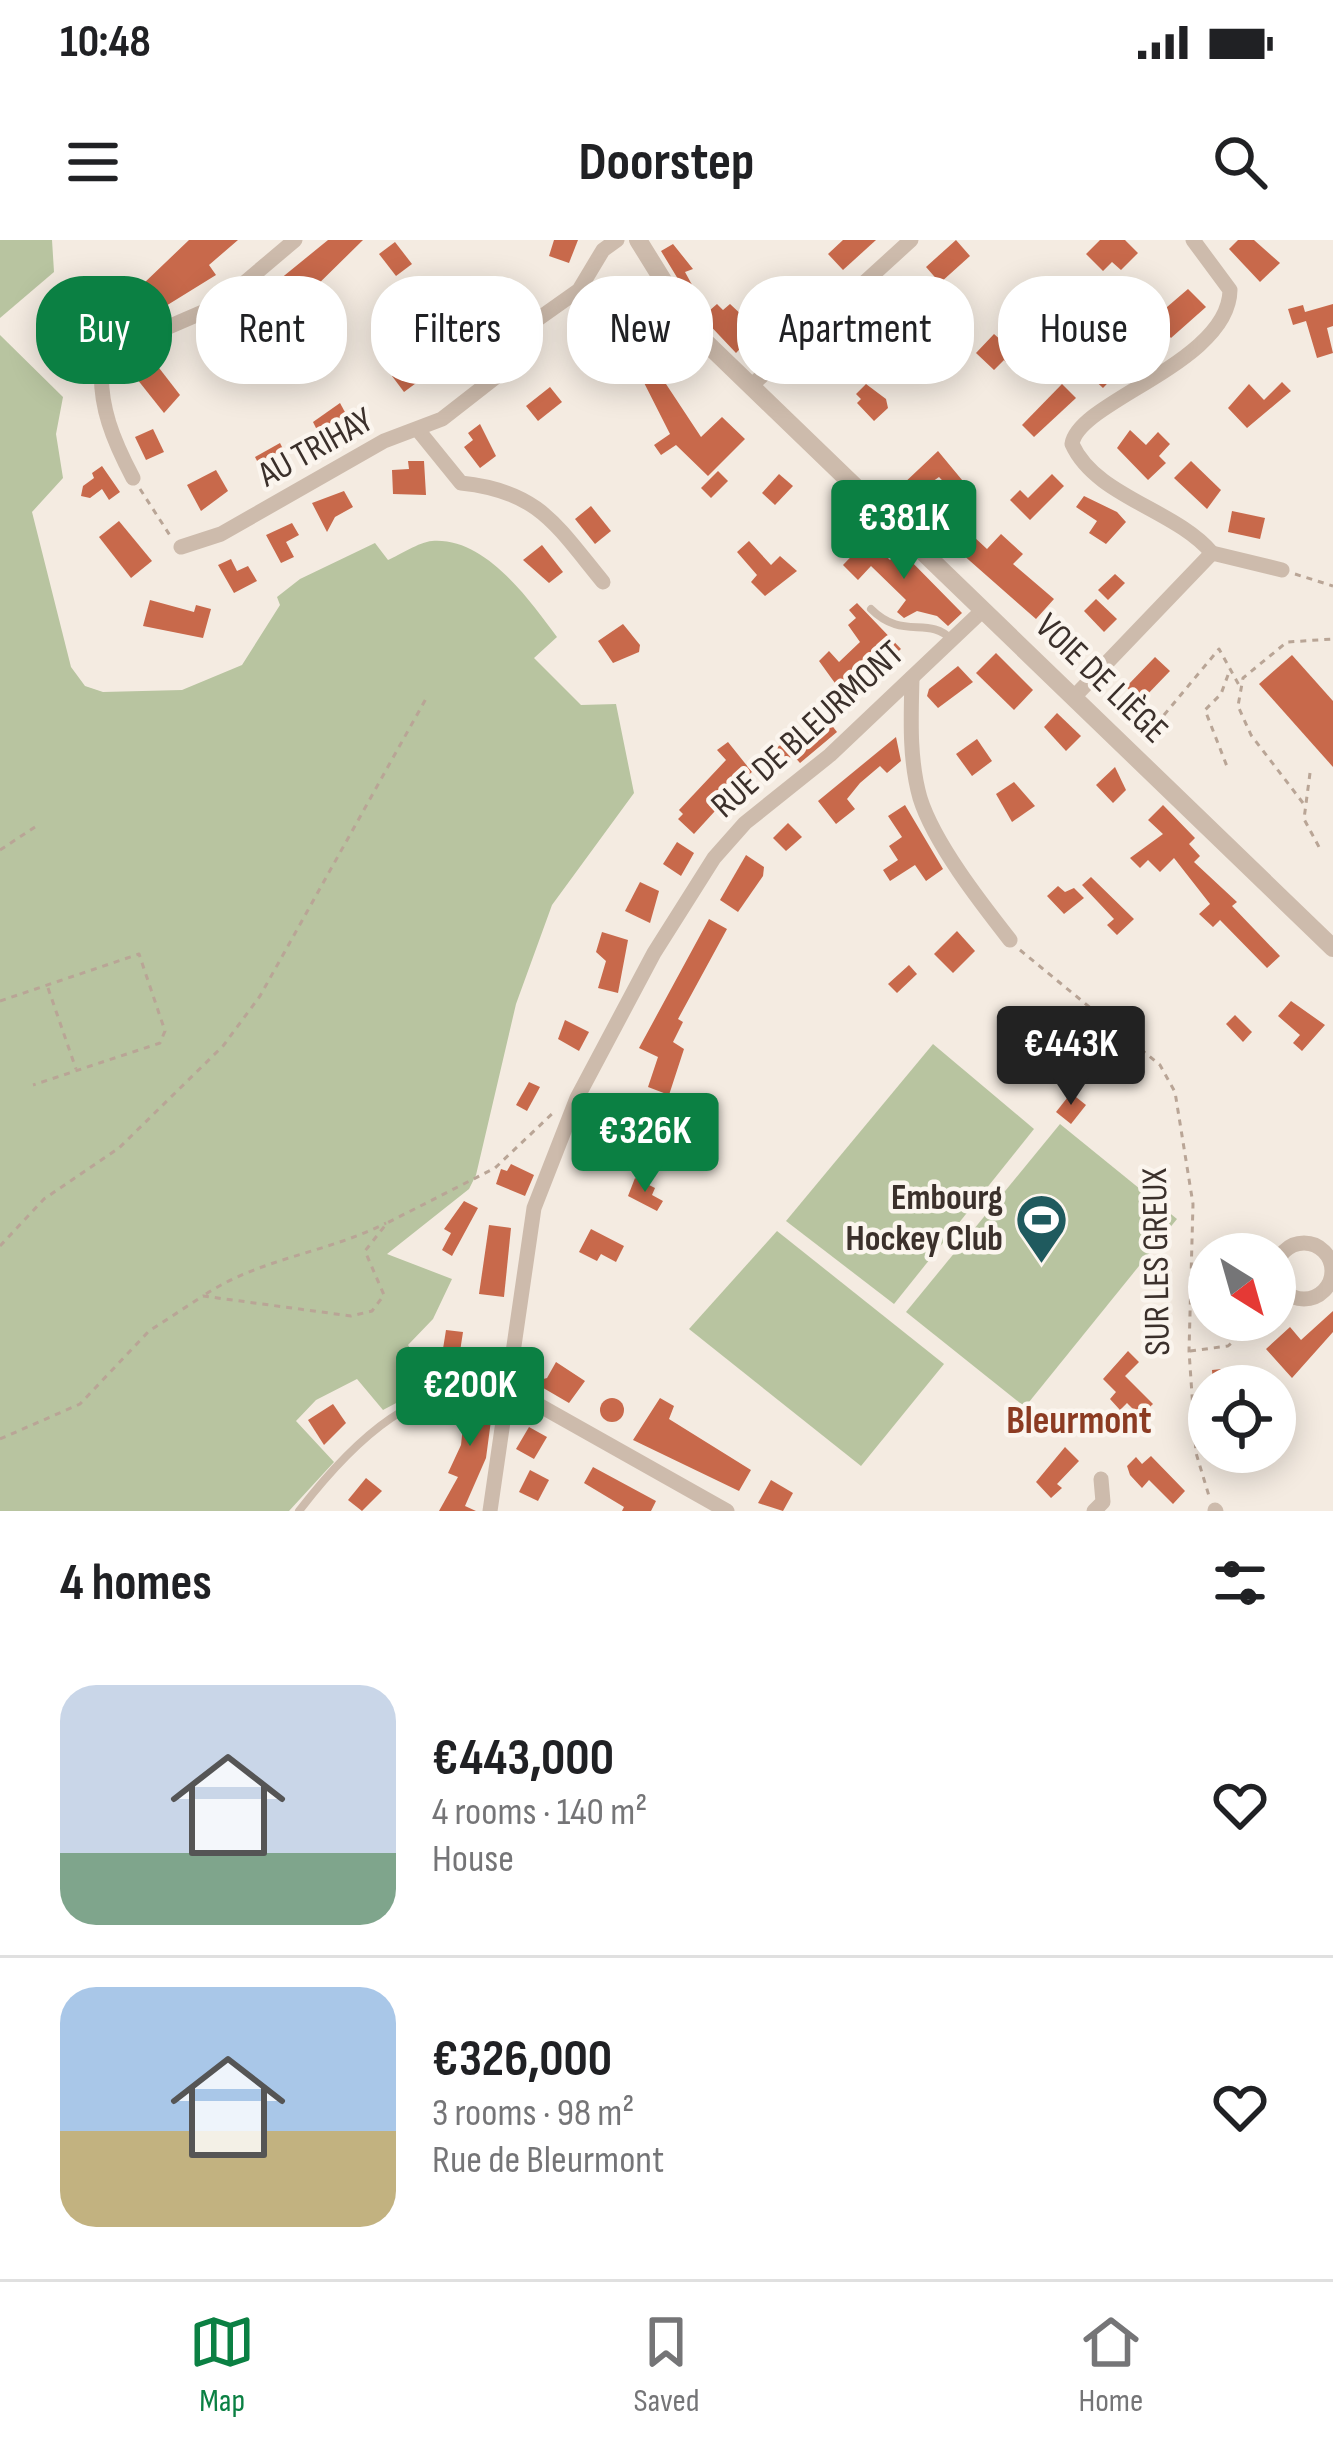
<!DOCTYPE html>
<meta charset="utf-8">
<style>
body{margin:0;font-family:"Sofia Sans Condensed",sans-serif;background:#f6f6f6;color:#202124;height:100vh;display:flex;flex-direction:column;font-size:45px;white-space:nowrap}
*{box-sizing:border-box;margin:0}
p{font-size:39px;color:#757577}
.icon{flex:none;width:66px;height:66px;fill:none;stroke:currentColor;stroke-width:2;stroke-linecap:round;stroke-linejoin:round}
.map{position:relative;height:1271px;overflow:hidden}
.drawer{display:flex;flex-direction:column;background:#fff;flex:1}
.drawer>*{flex:none}
.top-card{position:absolute;left:36px;top:36px;width:1263px;height:108px;display:flex;gap:24px}
.needle{width:78px;rotate:143deg}
.tools{position:absolute;left:1188px;top:993px;display:grid;gap:24px}
.tools a{display:grid;place-items:center;width:108px;height:108px;border-radius:50%;background:#fff;box-shadow:0 6px 30px #0003;font-size:60px}
.price{position:absolute;translate:-50% -102px;padding:0 27px;border-radius:12px;background:#0b8043;color:#fff;font-size:39px;line-height:78px;filter:drop-shadow(0 3px 6px #0008)}
.price::after{content:'';position:absolute;left:50%;top:72px;width:36px;height:27px;margin-left:-18px;background:inherit;clip-path:polygon(0 0,100% 0,50% 100%)}
.price.active{background:#222;color:#fff}
ul{padding:0;list-style:none}
li{display:flex;align-items:center;gap:36px;height:300px;padding:0 60px}
li+li{border-top:3px solid #e0e0e0}
li span{display:grid;place-items:center;flex:none;width:336px;height:240px;border-radius:36px;color:#555}
li>.icon{margin-inline-start:auto}
span .icon{width:144px;height:144px;fill:#fffc;stroke-width:1}
li b{font-size:51px}
h2{display:flex;justify-content:space-between;align-items:center;height:144px;padding:0 60px;font-size:51px}
.tag{padding:0 42px;border-radius:48px;background:#fff;box-shadow:0 6px 30px #0003;font-size:42px;line-height:108px}
.tag.active{background:#0b8043;color:#fff}
.status{display:flex;justify-content:space-between;align-items:center;height:84px;padding:0 60px;background:#fff;direction:ltr}
.status svg{height:33px;fill:currentColor}
header{display:flex;justify-content:space-between;align-items:center;height:156px;padding:0 60px;background:#fff;font-size:54px;font-weight:700}
.tab-bar{display:flex;justify-content:space-around;align-items:center;height:168px;border-top:3px solid #e0e0e0;background:#fff;font-size:33px;color:#757577}
.tab-bar a{display:grid;justify-items:center;gap:6px}
.tab-bar .active{color:#0b8043}
.map>svg:first-child{display:block}
.green{fill:#b8c4a0}
.building{fill:#c8694b}
.lines{fill:none;stroke-linecap:round;stroke-linejoin:round}
.path{stroke:#b9a596;stroke-width:3;stroke-dasharray:6 6;stroke-linecap:butt}
.service{stroke:#cdbbac;stroke-width:8}
.minor{stroke:#cdbbac;stroke-width:15}
.tertiary{stroke:#cdbbac;stroke-width:18}
.labels{text-anchor:middle;dominant-baseline:central;stroke-width:9;stroke-linejoin:round;paint-order:stroke}
.street-label{font-size:36px;fill:#3b302b;stroke:#fbf5ee}
.poi-label{font-size:36px;font-weight:bold;fill:#3b302b;stroke:#fbf5ee;text-anchor:end}
.neighbourhood-label{font-size:39px;font-weight:bold;fill:#8c3b22;stroke:#fbf5ee}
</style>
<div class="status"><b>10:48</b><svg viewBox="0 0 49 12"><path d="M0 12V9h3v3zM5 12V6h3v6zM10 12V3h3v9zM15 12V0h3v12zM26 1h20v11H26zM47 4h2v5h-2z"/></svg></div>
<header><svg class="icon" aria-label="menu" viewBox="0 0 24 24"><path d="M4 6h16M4 12h16M4 18h16"/></svg>Doorstep<svg class="icon" aria-label="search" viewBox="0 0 24 24"><circle cx="10" cy="10" r="6"/><path d="M15 15l6 6"/></svg></header>
<div class="map">
<svg width="1333" height="1271" viewBox="0 0 1333 1271">
<rect width="100%" height="100%" fill="#f4ebe1"/>
<!-- green -->
<g class="green">
<polygon points="0,0 52,0 54,32 0,78"/>
<path d="M0,95L63,157L56,194L63,238L32,272L71,427L85,446L103,452L182,450L242,425L280,365L277,357L300,339L375,303L388,320C400,315 419,302 432,301C486,297 530,361 557,397L534,418L581,465L616,464L634,553L552,665L516,764L476,935L469,949L387,1014L452,1039L433,1079L408,1105L434,1143L383,1170L357,1139L316,1160L296,1181L334,1222L289,1271H0Z"/>
<polygon points="933,804 1034,889 894,1064 786,981"/>
<polygon points="1060,884 1177,979 1025,1167 906,1072"/>
<polygon points="777,991 944,1124 861,1226 689,1089"/>
</g>
<!-- building -->
<g class="building">
<polygon points="189,0 238,0 209,25 216,35 161,69 142,45"/>
<polygon points="328,0 363,0 301,61 304,66 286,79 279,71 237,102 251,121 231,136 204,101"/>
<polygon points="554,0 578,0 569,23 549,16"/>
<polygon points="843,0 876,0 843,30 828,14"/>
<polygon points="956,0 970,16 940,43 926,27"/>
<polygon points="1100,0 1125,0 1138,13 1121,30 1112,22 1103,31 1086,14"/>
<polygon points="1238,0 1254,0 1280,23 1260,42 1229,9"/>
<polygon points="395,2 412,24 396,36 379,14"/>
<polygon points="673,4 693,29 685,32 707,72 701,77 661,11"/>
<polygon points="1050,40 1066,56 1055,68 1064,76 1047,93 1026,65"/>
<polygon points="804,43 815,55 788,80 776,68"/>
<polygon points="506,48 521,68 494,88 479,67"/>
<polygon points="1188,49 1206,67 1171,98 1153,79"/>
<polygon points="65,57 81,97 53,111 48,102 55,98 40,70"/>
<polygon points="134,60 140,81 101,93 94,72"/>
<polygon points="717,64 723,70 730,64 758,90 736,113 702,77"/>
<polygon points="1333,64 1333,86 1327,88 1333,113 1317,118 1306,81 1293,85 1288,69 1303,65 1305,72"/>
<polygon points="1018,88 1029,99 1017,112 1029,123 1018,134 1004,120 994,130 976,113 994,94 1004,103"/>
<polygon points="631,91 701,197 722,177 745,199 708,236 676,205 661,215 654,205 670,194 633,121 609,136 599,120"/>
<polygon points="468,92 480,108 458,126 445,109"/>
<polygon points="831,101 844,115 855,117 853,127 834,144 811,120"/>
<polygon points="422,109 431,132 404,152 392,136"/>
<polygon points="1110,110 1125,125 1103,148 1088,134"/>
<polygon points="156,124 180,155 164,173 137,139"/>
<polygon points="1282,142 1291,151 1247,188 1228,168 1249,144 1264,160"/>
<polygon points="866,144 886,159 888,168 874,181 857,163 861,159 856,154"/>
<polygon points="1062,144 1076,158 1034,197 1022,185"/>
<polygon points="550,147 562,162 538,181 526,166"/>
<polygon points="340,163 352,185 322,200 313,182"/>
<polygon points="480,184 496,216 480,228 464,207 473,200 468,193"/>
<polygon points="153,189 164,212 146,220 135,197"/>
<polygon points="1130,190 1146,205 1158,192 1170,204 1159,216 1166,223 1148,240 1117,208"/>
<polygon points="280,203 289,221 266,238 255,217"/>
<polygon points="938,211 967,246 957,256 939,237 909,258 900,247"/>
<polygon points="408,221 424,221 426,255 393,254 392,230 409,229"/>
<polygon points="1191,221 1221,250 1207,269 1174,238"/>
<polygon points="102,226 120,252 109,260 102,249 90,258 81,256 83,246 94,238 92,233"/>
<polygon points="216,230 228,251 201,271 187,245"/>
<polygon points="718,231 728,241 711,258 701,248"/>
<polygon points="779,234 793,246 775,265 762,253"/>
<polygon points="1052,234 1064,246 1030,280 1010,260 1020,250 1028,258"/>
<polygon points="344,251 353,267 335,277 327,292 312,263"/>
<polygon points="1084,256 1117,272 1126,282 1106,304 1089,293 1097,281 1076,267"/>
<polygon points="591,266 611,291 595,304 575,279"/>
<polygon points="1232,271 1265,278 1260,299 1228,292"/>
<polygon points="119,281 152,321 131,338 99,297"/>
<polygon points="292,283 299,295 286,302 294,317 281,323 266,295"/>
<polygon points="960,284 987,309 1001,294 1023,314 1013,324 1054,359 1036,379 953,306 959,300 951,294"/>
<polygon points="868,299 890,320 900,310 962,373 948,386 937,376 917,371 904,378 897,372 906,360 871,326 858,340 843,325"/>
<polygon points="749,301 771,325 780,316 797,331 765,356 751,342 757,335 737,312"/>
<polygon points="542,305 563,332 549,343 523,320"/>
<polygon points="231,319 237,331 248,326 257,341 234,353 218,325"/>
<polygon points="1115,334 1125,343 1108,360 1098,350"/>
<polygon points="1096,359 1117,379 1104,392 1084,371"/>
<polygon points="150,360 194,372 196,365 211,369 203,398 143,386"/>
<polygon points="857,363 901,409 845,457 819,421 829,411 839,422 860,402 848,385 856,378 849,370"/>
<polygon points="623,384 640,405 639,412 613,423 598,401"/>
<polygon points="996,413 1033,450 1014,470 976,433"/>
<polygon points="1292,415 1333,461 1333,527 1259,444"/>
<polygon points="1155,417 1170,431 1141,461 1126,447"/>
<polygon points="958,426 973,442 938,468 927,456 929,449"/>
<polygon points="1057,473 1081,496 1066,511 1044,487"/>
<polygon points="830,483 837,492 800,523 793,515 769,536 757,523 797,492 809,501"/>
<polygon points="896,497 901,521 887,533 880,526 860,543 847,559 855,569 836,584 818,561"/>
<polygon points="977,499 992,521 972,536 956,514"/>
<polygon points="728,502 752,532 734,546 731,542 709,565 715,571 694,594 678,579 683,574 679,570 726,520 717,510"/>
<polygon points="1115,527 1126,550 1113,563 1096,545"/>
<polygon points="1014,542 1035,566 1012,582 996,554"/>
<polygon points="905,565 943,629 926,641 915,625 890,641 883,630 898,620 889,606 902,597 888,576"/>
<polygon points="1163,565 1195,598 1189,604 1200,616 1194,622 1237,662 1232,666 1280,716 1267,728 1220,680 1213,687 1199,674 1210,664 1174,618 1160,632 1148,620 1140,628 1130,618 1163,594 1148,580"/>
<polygon points="788,583 802,597 786,611 773,598"/>
<polygon points="677,602 694,613 681,636 663,624"/>
<polygon points="746,615 764,627 763,636 738,672 720,660"/>
<polygon points="1091,637 1134,679 1117,695 1107,685 1114,679 1082,645"/>
<polygon points="640,642 659,651 650,683 625,671"/>
<polygon points="1058,646 1065,652 1074,648 1084,658 1064,674 1047,656"/>
<polygon points="709,679 727,689 678,779 683,782 673,802 684,809 669,855 648,847 658,817 639,808"/>
<polygon points="957,691 975,711 953,733 934,714"/>
<polygon points="602,692 628,700 618,753 598,748 606,721 596,712"/>
<polygon points="909,725 917,734 897,753 888,744"/>
<polygon points="1291,761 1325,785 1302,811 1293,803 1300,795 1278,776"/>
<polygon points="1235,775 1252,792 1243,802 1226,784"/>
<polygon points="565,780 589,792 579,811 558,799"/>
<polygon points="529,842 540,847 527,871 516,865"/>
<polygon points="1071,853 1086,865 1071,884 1056,872"/>
<polygon points="690,866 703,873 695,889 708,895 701,908 668,895 679,871 686,874"/>
<polygon points="639,889 658,898 649,915 631,907"/>
<polygon points="511,924 534,935 525,956 496,944 501,929 507,931"/>
<polygon points="635,938 655,948 652,955 663,961 657,971 628,956"/>
<polygon points="464,961 478,968 452,1016 442,1010 451,993 444,989"/>
<polygon points="489,985 511,988 504,1057 479,1054"/>
<polygon points="591,989 624,1006 616,1022 601,1014 597,1021 579,1012"/>
<polygon points="1333,1071 1333,1092 1292,1138 1266,1109 1290,1087 1301,1100"/>
<polygon points="446,1090 463,1092 459,1118 442,1115"/>
<polygon points="1128,1111 1139,1122 1125,1136 1153,1164 1140,1176 1127,1163 1120,1170 1110,1159 1116,1152 1103,1139"/>
<polygon points="556,1122 585,1141 569,1163 533,1142 547,1138"/>
<polygon points="1253,1126 1257,1146 1213,1145 1212,1130"/>
<polygon points="466,1153 494,1158 486,1218 465,1266 476,1271 439,1271 458,1237 448,1233 461,1205 464,1177 456,1176 460,1154"/>
<circle cx="612" cy="1170" r="12"/>
<polygon points="660,1158 674,1166 669,1179 751,1230 739,1251 633,1200"/>
<polygon points="333,1164 346,1183 324,1205 308,1180"/>
<polygon points="529,1187 547,1197 534,1219 516,1209"/>
<polygon points="1065,1207 1079,1221 1057,1244 1062,1248 1051,1258 1036,1242"/>
<polygon points="1151,1216 1185,1251 1173,1264 1149,1240 1142,1248 1130,1235 1127,1226 1136,1217 1142,1224"/>
<polygon points="593,1227 656,1261 651,1271 622,1271 624,1267 584,1243"/>
<polygon points="530,1230 549,1240 538,1261 519,1252"/>
<polygon points="366,1238 382,1251 362,1271 348,1260"/>
<polygon points="771,1240 793,1253 783,1271 758,1263"/>
</g>
<g class="lines">
<!-- path -->
<g class="path">
<polyline points="606,95 642,34"/>
<polyline points="140,249 171,297"/>
<polyline points="1295,334 1333,346"/>
<polyline points="1228,435 1221,454 1205,470 1228,529"/>
<polyline points="1164,475 1219,409 1240,447"/>
<polyline points="1310,533 1304,579 1319,607"/>
<polyline points="1303,563 1251,495 1238,466 1243,438 1287,402 1333,399"/>
<polyline points="0,610 35,587"/>
<polyline points="1020,710 1160,825 1175,852 1193,964 1189,1111 1196,1213 1209,1256"/>
<polyline points="48,748 76,829"/>
<polyline points="0,761 139,714 165,791 160,803 33,845"/>
<polyline points="0,1006 44,959 119,908 223,806 260,756 428,455"/>
<path d="M206,1054C261,1018 327,1013 386,983"/>
<polyline points="1190,1111 1228,1106 1237,1098"/>
<polyline points="0,1199 80,1164 149,1091 203,1056 351,1076 372,1071 384,1055 365,1011 387,983 495,928 554,872"/>
</g>
<!-- service -->
<g class="service">
<path d="M871,369C903,401 928,375 952,400"/>
<path d="M299,1271C359,1193 412,1148 512,1134"/>
</g>
<!-- minor -->
<g class="minor">
<path d="M1193,0L1230,50C1229,123 1078,161 1072,204C1096,257 1175,269 1212,313"/>
<polyline points="751,146 911,0"/>
<path d="M418,190L461,243C539,251 556,285 603,342"/>
<path d="M133,238C114,202 98,165 102,124L122,107L217,66L295,0"/>
<polyline points="181,307 221,294 384,201 442,179 519,119 531,84 579,50 603,10 617,0"/>
<path d="M912,438C911,478 909,519 920,558C934,603 981,663 1010,700"/>
<polyline points="1073,458 1212,313 1282,330"/>
<circle cx="1304" cy="1031" r="28"/>
<polyline points="1275,1071 1290,1055"/>
<polyline points="1249,1091 1265,1080"/>
<polyline points="512,1150 727,1271"/>
<polyline points="1215,1270 1216,1271"/>
<polyline points="490,1271 534,968 577,858 654,713 714,618 745,583 830,515 983,370"/>
<polyline points="1094,1271 1103,1262 1101,1239"/>
</g>
<!-- tertiary -->
<polyline class="tertiary" points="638,0 695,92 1333,708"/>
</g>
<!-- icons -->
<defs>
<symbol id="stadium-pin" viewBox="-11 -11 22 30"><path d="M0 17L-7.5 6A9.5 9.5 0 1 1 7.5 6Z" fill="#1f5a5e" stroke="#fbf5ee"/><path d="M0-5a6.5 5 0 1 0 0 10a6.5 5 0 1 0 0-10ZM-3.5-1.8h7v3.6h-7Z" fill="#fff"/></symbol>
</defs>
<g fill-rule="evenodd">
<use href="#stadium-pin" x="1012" y="950" width="59" height="81"/>
</g>
<g class="labels">
<!-- street labels -->
<g class="street-label">
<text transform="translate(316 208) rotate(-29)">AU TRIHAY</text>
<text transform="translate(1101 439) rotate(44)">VOIE DE LIÈGE</text>
<text transform="translate(808 490) rotate(-42)">RUE DE BLEURMONT</text>
<text transform="translate(1157 1022) rotate(-91)">SUR LES GREUX</text>
</g>
<!-- poi labels -->
<g class="poi-label">
<text x="1003" y="958">Embourg<tspan x="1003" dy="41">Hockey Club</tspan></text>
</g>
<!-- neighbourhood labels -->
<g class="neighbourhood-label">
<text x="1079" y="1181">Bleurmont</text>
</g>
</g>
</svg>
<div class="tools">
<a><svg class="needle" viewBox="-14 -14 28 28"><path d="M0-13l5 13h-10z" fill="#e53935"/><path d="M0 13l5-13h-10z" fill="#757577"/></svg></a>
<a><svg class="icon" aria-label="locate" viewBox="0 0 24 24"><circle cx="12" cy="12" r="6"/><path d="M12 2v4M12 18v4M2 12h4M18 12h4"/></svg></a>
</div>
<b class="price" style="left:904px;top:342px">€381K</b>
<b class="price active" style="left:1071px;top:868px">€443K</b>
<b class="price" style="left:645px;top:955px">€326K</b>
<b class="price" style="left:470px;top:1209px">€200K</b>
<div class="top-card">
<a class="tag active">Buy</a>
<a class="tag">Rent</a>
<a class="tag">Filters</a>
<a class="tag">New</a>
<a class="tag">Apartment</a>
<a class="tag">House</a>
</div>
</div>
<section class="drawer">
<h2>4 homes<svg class="icon" aria-label="filters" viewBox="0 0 24 24"><path d="M4 7h16M4 17h16"/><circle cx="9" cy="7" r="2"/><circle cx="15" cy="17" r="2"/></svg></h2>
<ul>
<li><span style="background:linear-gradient(#c9d6e8 70%,#7fa58c 0)"><svg class="icon" aria-label="home" viewBox="0 0 24 24"><path d="M3 11l9-7 9 7M6 9v11h12V9"/></svg></span><div><b>€443,000</b><p>4 rooms · 140 m²</p><p>House</p></div><svg class="icon" aria-label="heart" viewBox="0 0 24 24"><path d="M12 20l-8-8c-3-5 5-10 8-4 3-6 11-1 8 4z"/></svg></li>
<li><span style="background:linear-gradient(#a9c7e8 60%,#c2b280 0)"><svg class="icon" aria-label="home" viewBox="0 0 24 24"><path d="M3 11l9-7 9 7M6 9v11h12V9"/></svg></span><div><b>€326,000</b><p>3 rooms · 98 m²</p><p>Rue de Bleurmont</p></div><svg class="icon" aria-label="heart" viewBox="0 0 24 24"><path d="M12 20l-8-8c-3-5 5-10 8-4 3-6 11-1 8 4z"/></svg></li>
</ul>
</section>
<nav class="tab-bar">
<a class="active"><svg class="icon" aria-label="map" viewBox="0 0 24 24"><path d="M3 6l6-2 6 2 6-2v14l-6 2-6-2-6 2zM9 4v14M15 6v14"/></svg>Map</a>
<a><svg class="icon" aria-label="saved" viewBox="0 0 24 24"><path d="M7 4h10v16l-5-4-5 4z"/></svg>Saved</a>
<a><svg class="icon" aria-label="home" viewBox="0 0 24 24"><path d="M3 11l9-7 9 7M6 9v11h12V9"/></svg>Home</a>
</nav>
